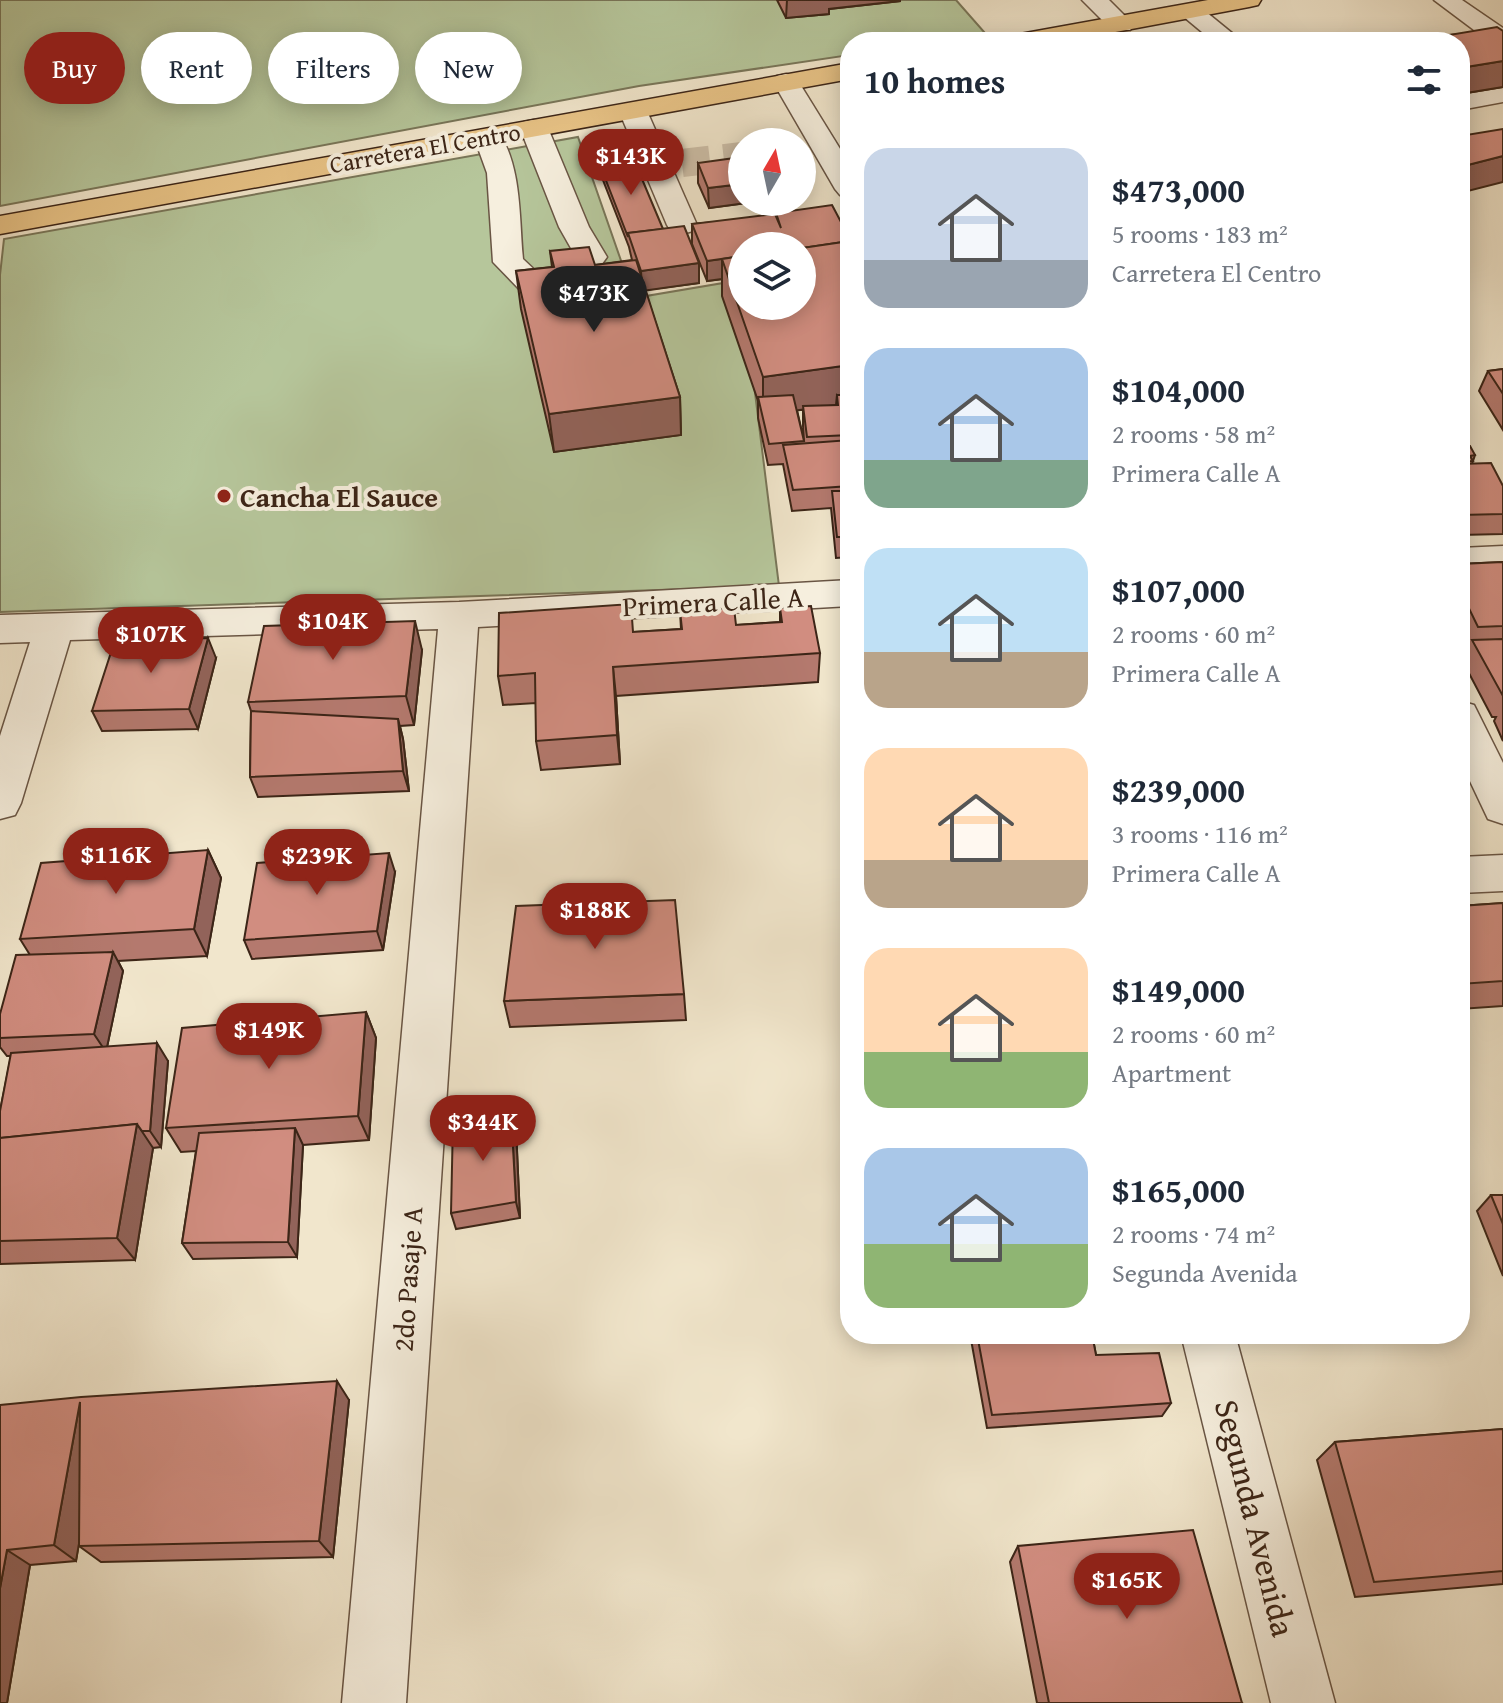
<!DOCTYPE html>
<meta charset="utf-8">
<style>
body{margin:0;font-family:"Gentium Book Plus",serif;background:#f6f6f7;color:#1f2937;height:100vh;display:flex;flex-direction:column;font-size:30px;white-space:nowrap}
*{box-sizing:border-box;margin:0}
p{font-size:26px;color:#747a83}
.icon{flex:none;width:44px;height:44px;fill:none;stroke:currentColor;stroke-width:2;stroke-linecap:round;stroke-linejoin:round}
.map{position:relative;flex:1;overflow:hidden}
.details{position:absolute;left:840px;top:32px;width:630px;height:1312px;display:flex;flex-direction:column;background:#fff;border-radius:32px;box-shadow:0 4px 20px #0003}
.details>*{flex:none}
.banner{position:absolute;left:24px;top:32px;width:696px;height:72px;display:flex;gap:16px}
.needle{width:52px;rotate:9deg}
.controls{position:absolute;left:728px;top:128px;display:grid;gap:16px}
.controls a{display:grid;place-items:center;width:88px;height:88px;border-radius:50%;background:#fff;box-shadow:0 4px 20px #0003;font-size:40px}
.price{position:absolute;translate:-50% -68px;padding:0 18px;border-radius:28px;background:#8f2418;color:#fff;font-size:26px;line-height:52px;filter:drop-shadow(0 2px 4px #0008)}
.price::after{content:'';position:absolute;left:50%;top:48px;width:24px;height:18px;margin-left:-12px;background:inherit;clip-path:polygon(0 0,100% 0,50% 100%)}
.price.active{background:#222;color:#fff}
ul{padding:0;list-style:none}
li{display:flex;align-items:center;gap:24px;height:200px;padding:0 24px}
li span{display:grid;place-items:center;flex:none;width:224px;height:160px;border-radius:24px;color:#555}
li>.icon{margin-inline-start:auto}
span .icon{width:96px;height:96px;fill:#fffc;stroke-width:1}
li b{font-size:34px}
h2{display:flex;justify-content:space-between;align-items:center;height:96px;padding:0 24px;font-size:34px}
.tag{padding:0 28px;border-radius:36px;background:#fff;box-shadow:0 4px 20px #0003;font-size:28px;line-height:72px}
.tag.active{background:#8f2418;color:#fff}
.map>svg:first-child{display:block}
.green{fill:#b6c69b;stroke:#797659;stroke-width:2}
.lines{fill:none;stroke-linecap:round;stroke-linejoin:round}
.minor-tunnel{stroke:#cdbfa8;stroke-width:28;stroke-dasharray:28 14;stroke-linecap:butt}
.minor-casing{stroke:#695544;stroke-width:3}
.major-casing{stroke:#3c2517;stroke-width:3}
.minor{fill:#f6efde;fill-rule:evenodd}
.major{fill:#e8c386;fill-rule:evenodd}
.wall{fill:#b4796e;stroke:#3c2517;stroke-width:2;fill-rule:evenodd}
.shaded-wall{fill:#92635a;stroke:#3c2517;stroke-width:2}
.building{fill:#d18d80;stroke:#3c2517;stroke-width:2}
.poi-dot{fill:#8f2418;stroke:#f6efde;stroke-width:3}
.labels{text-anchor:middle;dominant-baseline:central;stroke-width:8;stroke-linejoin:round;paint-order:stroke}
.far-street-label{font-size:24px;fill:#3c2517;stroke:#f6efde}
.poi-label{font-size:28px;font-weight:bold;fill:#3c2517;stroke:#f6efde;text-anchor:start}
.street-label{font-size:28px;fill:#3c2517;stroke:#f6efde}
.near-street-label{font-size:34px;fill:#3c2517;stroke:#f6efde}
</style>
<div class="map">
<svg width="1503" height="1703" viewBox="0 0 1503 1703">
<rect width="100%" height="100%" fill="#f1e6cc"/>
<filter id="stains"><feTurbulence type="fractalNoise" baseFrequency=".0025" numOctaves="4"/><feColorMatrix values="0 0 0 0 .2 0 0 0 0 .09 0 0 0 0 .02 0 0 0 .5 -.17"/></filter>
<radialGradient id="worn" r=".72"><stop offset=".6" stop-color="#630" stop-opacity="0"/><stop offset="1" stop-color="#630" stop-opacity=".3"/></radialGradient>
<!-- green -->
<g class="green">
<polygon points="0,0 956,0 985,33 930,42 850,42 850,55 639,86 0,206"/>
<polygon points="578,137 634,298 741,280 779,586 0,612 0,275 4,239"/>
</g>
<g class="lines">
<!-- minor-tunnel -->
<polyline class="minor-tunnel" points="682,163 742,156"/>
<defs>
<g id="minor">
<polygon points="1082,0 1109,0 1134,25 1130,30 1112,30"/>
<polygon points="1434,0 1462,0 1503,28 1503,48 1494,45"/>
<polygon points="1191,4 1200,7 1243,42 1214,42 1178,12 1182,7"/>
<polygon points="786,74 795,76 850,165 850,198 840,195 835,189 773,82 777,76"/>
<polygon points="1503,86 1503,102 1460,110 1460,94"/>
<polygon points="633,103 643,105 647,111 697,225 693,231 682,234 671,231 667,225 619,111 623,105"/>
<path d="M534,120L544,122L548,128L589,227L607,257L582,291L571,293L521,291L493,262L487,173L474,137L478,131L488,129L498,131C522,167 519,218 523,259L540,275H562L576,257L559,227L520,128L524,122Z"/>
<polygon points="1503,546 1503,572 1460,574 1460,548"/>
<polygon points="850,580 850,606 478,627 406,1703 342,1703 438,629 70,640 21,803 15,815 0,819 0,736 30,642 0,643 0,615 459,602"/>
<polygon points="1460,701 1474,705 1503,763 1503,824 1488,819 1460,760"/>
<polygon points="1503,855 1503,891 1460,893 1460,857"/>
<polygon points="1181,1334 1235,1334 1335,1703 1271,1703"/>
</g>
<g id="major">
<polygon points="1208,0 1261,0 1258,5 1249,7 1062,42 1007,42 1011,37 1020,34"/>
<polygon points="850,63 850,79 0,234 0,216"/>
</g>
</defs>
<!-- minor casing -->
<use href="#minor" class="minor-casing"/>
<!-- major casing -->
<use href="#major" class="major-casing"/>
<!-- minor -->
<use href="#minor" class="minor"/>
<!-- major -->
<use href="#major" class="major"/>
</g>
<!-- wall -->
<g class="wall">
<polygon points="777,0 900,0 900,1 829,9 829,14 786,18"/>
<polygon points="1503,31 1503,87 1460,94 1447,42 1449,35"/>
<polygon points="698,163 742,202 754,202 709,208 698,183"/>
<polygon points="600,165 663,229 699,263 699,283 645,290 680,397 681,435 554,452 521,309 516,271 552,267 550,251 595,265 632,260 629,247 601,175"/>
<path d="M776,213L850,239V557L836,558L831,508L792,511L783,464L768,465L758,418V401L722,296V279L707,281L692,244V224L776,217ZM797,410H803V426L804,441Z"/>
<polygon points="1503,369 1503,430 1479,391 1488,371"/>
<polygon points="1460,443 1475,455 1472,464 1503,486 1503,534 1460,535"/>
<polygon points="1503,562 1503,741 1494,721 1496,717 1492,717 1462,660 1464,656 1460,650 1460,564"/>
<polygon points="780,608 820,653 818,682 616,696 620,764 541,770 536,741 536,703 503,705 498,676 633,632 681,629 680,611 736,625 780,622"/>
<polygon points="422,650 414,725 400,726 403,739 409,791 258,797 250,777 251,711 248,702"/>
<polygon points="216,658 198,729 102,731 92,711"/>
<polygon points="208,850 221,878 207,956 118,961 123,971 107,1047 168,1061 161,1147 153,1148 135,1260 0,1264 0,1111 11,1056 7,1056 0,1047 0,1014 30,955 20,939"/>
<polygon points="395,872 383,950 252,959 244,940"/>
<polygon points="1503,903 1503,1006 1460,1009 1460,906"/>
<polygon points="684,994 686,1020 510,1027 504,1001"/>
<polygon points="366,1012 376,1038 369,1140 303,1145 297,1257 193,1259 182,1243 196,1151 181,1152 166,1128"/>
<polygon points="511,1111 516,1128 520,1218 456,1229 451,1213"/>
<polygon points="1491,1195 1503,1195 1503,1276 1477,1211"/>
<polygon points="970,1334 1092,1334 1096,1355 1171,1403 1162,1416 987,1428"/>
<polygon points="349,1400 333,1557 101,1562 79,1546 79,1542 76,1561 30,1565 7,1703 0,1405"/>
<polygon points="1503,1429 1503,1584 1355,1597 1317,1460 1335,1442"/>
<polygon points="1018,1546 1242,1703 1037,1703 1010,1562"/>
</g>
<!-- shaded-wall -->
<g class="shaded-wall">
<polygon points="787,0 900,0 900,1 829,9 829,14 786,18"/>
<polygon points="1503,61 1503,87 1460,94 1460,68"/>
<polygon points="1503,156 1503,182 1460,193 1460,167"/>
<polygon points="742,184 742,202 754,202 709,208 708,188"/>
<polygon points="722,259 722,279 707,281 707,261"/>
<polygon points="699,263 699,283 642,291 641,271"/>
<polygon points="850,365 850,403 837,395 836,405 763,415 763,377"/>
<polygon points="680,397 681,435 554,452 549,414"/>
<polygon points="415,621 422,650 414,725 406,696"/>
<polygon points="208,638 216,658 198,729 189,709"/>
<polygon points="613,667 616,696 620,764 617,735"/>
<polygon points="398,719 403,739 409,791 403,771"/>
<polygon points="208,850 221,878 207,956 194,929"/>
<polygon points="389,853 395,872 383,950 377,931"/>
<polygon points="113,952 123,971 106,1052 94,1034"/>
<polygon points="366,1012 376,1038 369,1140 358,1116"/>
<polygon points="157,1043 168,1061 161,1147 150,1131"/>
<polygon points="511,1111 516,1128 520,1218 516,1202"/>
<polygon points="137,1124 153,1148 135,1260 117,1238"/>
<polygon points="295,1128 303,1145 297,1257 288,1242"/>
<polygon points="337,1381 349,1400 333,1557 319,1541"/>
<polygon points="80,1402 100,1422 76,1561 54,1545"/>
<polygon points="7,1550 30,1565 7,1703 0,1703 0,1588"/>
</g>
<!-- building -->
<g class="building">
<polygon points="1497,27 1503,31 1503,61 1460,68 1460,42 1450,42 1457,41 1449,35"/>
<polygon points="1503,129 1503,156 1460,167 1460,136"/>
<polygon points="742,157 742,184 708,188 698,163"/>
<polygon points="634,160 663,229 628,233 628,237 600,165"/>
<polygon points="832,205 850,239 850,241 802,248 802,246 742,246 742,256 707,261 692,224 775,214 781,228 776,213"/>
<polygon points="684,226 699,263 641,271 628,233"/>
<polygon points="850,241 850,365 763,377 722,259 742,256 742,306 802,306 802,248"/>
<polygon points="589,247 595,265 636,260 680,397 549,414 516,271 554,267 550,251"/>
<polygon points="1503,369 1503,394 1488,371"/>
<polygon points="793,395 804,441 769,444 758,397"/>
<polygon points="837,395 850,395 850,435 807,437 803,406 838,405"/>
<polygon points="850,440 850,486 793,490 783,445"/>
<polygon points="1460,443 1461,445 1470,446 1475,455 1470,456 1473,461 1460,462"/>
<polygon points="1491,463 1503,486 1503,514 1460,515 1460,464"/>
<polygon points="832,491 850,491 850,537 837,537"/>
<polygon points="1503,562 1503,626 1478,627 1460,590 1460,564"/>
<polygon points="631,604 633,632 682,629 680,611 734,608 736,625 782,622 780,608 811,606 820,653 613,667 617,735 536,741 535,673 498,676 499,613"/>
<polygon points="415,621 406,696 248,702 264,626"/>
<polygon points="208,638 189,709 92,711 115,640"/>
<polygon points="1503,639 1503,696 1472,640"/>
<polygon points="251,711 398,719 403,771 250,777"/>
<polygon points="208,850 194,929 20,939 41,863"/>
<polygon points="389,853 377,931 244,940 257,863"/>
<polygon points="675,900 684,994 504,1001 516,906"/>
<polygon points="1503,903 1503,981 1460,984 1460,906"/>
<polygon points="113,952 94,1034 0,1038 0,1014 16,955"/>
<polygon points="366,1012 358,1116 166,1128 182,1028"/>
<polygon points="157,1043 150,1131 142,1131 137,1124 0,1138 0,1111 11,1053"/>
<polygon points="511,1111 516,1202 451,1213 453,1121"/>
<polygon points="137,1124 117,1238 0,1241 0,1138"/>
<polygon points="295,1128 288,1242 182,1243 199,1133"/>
<polygon points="1491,1195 1503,1195 1503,1224"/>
<polygon points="977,1334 1092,1334 1096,1355 1159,1353 1171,1403 992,1415"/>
<polygon points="337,1381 319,1541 79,1546 80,1402 54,1545 7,1550 0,1588 0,1405 81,1397"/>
<polygon points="1503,1429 1503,1571 1374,1582 1335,1442"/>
<polygon points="1193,1530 1242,1703 1049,1703 1018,1546"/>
</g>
<!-- markers -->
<circle class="poi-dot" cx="224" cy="496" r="8"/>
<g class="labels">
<!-- far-street labels -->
<g class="far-street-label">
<text transform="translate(425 148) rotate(-10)">Carretera El Centro</text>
</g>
<!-- poi labels -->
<g class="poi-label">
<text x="240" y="496">Cancha El Sauce</text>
</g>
<!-- street labels -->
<g class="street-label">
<text transform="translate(713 601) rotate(-3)">Primera Calle A</text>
<text transform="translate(407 1279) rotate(-86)">2do Pasaje A</text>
</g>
<!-- near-street labels -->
<g class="near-street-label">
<text transform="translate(1256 1518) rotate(76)">Segunda Avenida</text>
</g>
</g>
<rect width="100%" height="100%" filter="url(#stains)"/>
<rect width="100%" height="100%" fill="url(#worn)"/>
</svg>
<div class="controls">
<a><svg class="needle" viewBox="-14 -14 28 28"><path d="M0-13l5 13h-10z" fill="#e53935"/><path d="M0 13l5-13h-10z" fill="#747a83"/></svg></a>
<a><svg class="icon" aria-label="layers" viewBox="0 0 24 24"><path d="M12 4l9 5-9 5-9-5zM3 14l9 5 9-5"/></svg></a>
</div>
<b class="price" style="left:631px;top:197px">$143K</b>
<b class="price active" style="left:594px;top:334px">$473K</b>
<b class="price" style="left:333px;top:662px">$104K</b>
<b class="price" style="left:151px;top:675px">$107K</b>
<b class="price" style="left:116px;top:896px">$116K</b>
<b class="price" style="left:317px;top:897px">$239K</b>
<b class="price" style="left:595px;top:951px">$188K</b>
<b class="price" style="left:269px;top:1071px">$149K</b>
<b class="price" style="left:483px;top:1163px">$344K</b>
<b class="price" style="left:1127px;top:1621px">$165K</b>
<div class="banner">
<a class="tag active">Buy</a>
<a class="tag">Rent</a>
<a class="tag">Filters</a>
<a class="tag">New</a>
</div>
<section class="details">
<h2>10 homes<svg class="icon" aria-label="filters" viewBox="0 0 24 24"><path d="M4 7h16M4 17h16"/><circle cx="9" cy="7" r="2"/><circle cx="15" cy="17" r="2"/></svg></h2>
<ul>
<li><span style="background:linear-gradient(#c9d6e8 70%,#9aa5b1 0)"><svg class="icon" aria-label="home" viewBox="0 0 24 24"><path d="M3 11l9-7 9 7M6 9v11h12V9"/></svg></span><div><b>$473,000</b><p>5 rooms · 183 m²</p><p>Carretera El Centro</p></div></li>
<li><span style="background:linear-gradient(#a9c7e8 70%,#7fa58c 0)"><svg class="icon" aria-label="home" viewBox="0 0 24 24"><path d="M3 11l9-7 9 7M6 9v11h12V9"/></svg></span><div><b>$104,000</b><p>2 rooms · 58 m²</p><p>Primera Calle A</p></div></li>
<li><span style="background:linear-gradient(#bfe0f5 65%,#b9a48a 0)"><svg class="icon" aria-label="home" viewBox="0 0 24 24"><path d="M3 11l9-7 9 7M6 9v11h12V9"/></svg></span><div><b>$107,000</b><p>2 rooms · 60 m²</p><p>Primera Calle A</p></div></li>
<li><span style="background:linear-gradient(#ffd9b3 70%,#b9a48a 0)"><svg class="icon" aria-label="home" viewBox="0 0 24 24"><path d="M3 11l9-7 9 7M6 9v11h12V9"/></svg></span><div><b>$239,000</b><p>3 rooms · 116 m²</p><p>Primera Calle A</p></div></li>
<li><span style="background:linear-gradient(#ffd9b3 65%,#8fb573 0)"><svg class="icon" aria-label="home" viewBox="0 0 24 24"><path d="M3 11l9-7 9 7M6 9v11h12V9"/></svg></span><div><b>$149,000</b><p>2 rooms · 60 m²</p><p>Apartment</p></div></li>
<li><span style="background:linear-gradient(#a9c7e8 60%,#8fb573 0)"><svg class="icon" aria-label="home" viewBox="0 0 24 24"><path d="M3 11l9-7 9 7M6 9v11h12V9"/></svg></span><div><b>$165,000</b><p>2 rooms · 74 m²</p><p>Segunda Avenida</p></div></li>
</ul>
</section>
</div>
